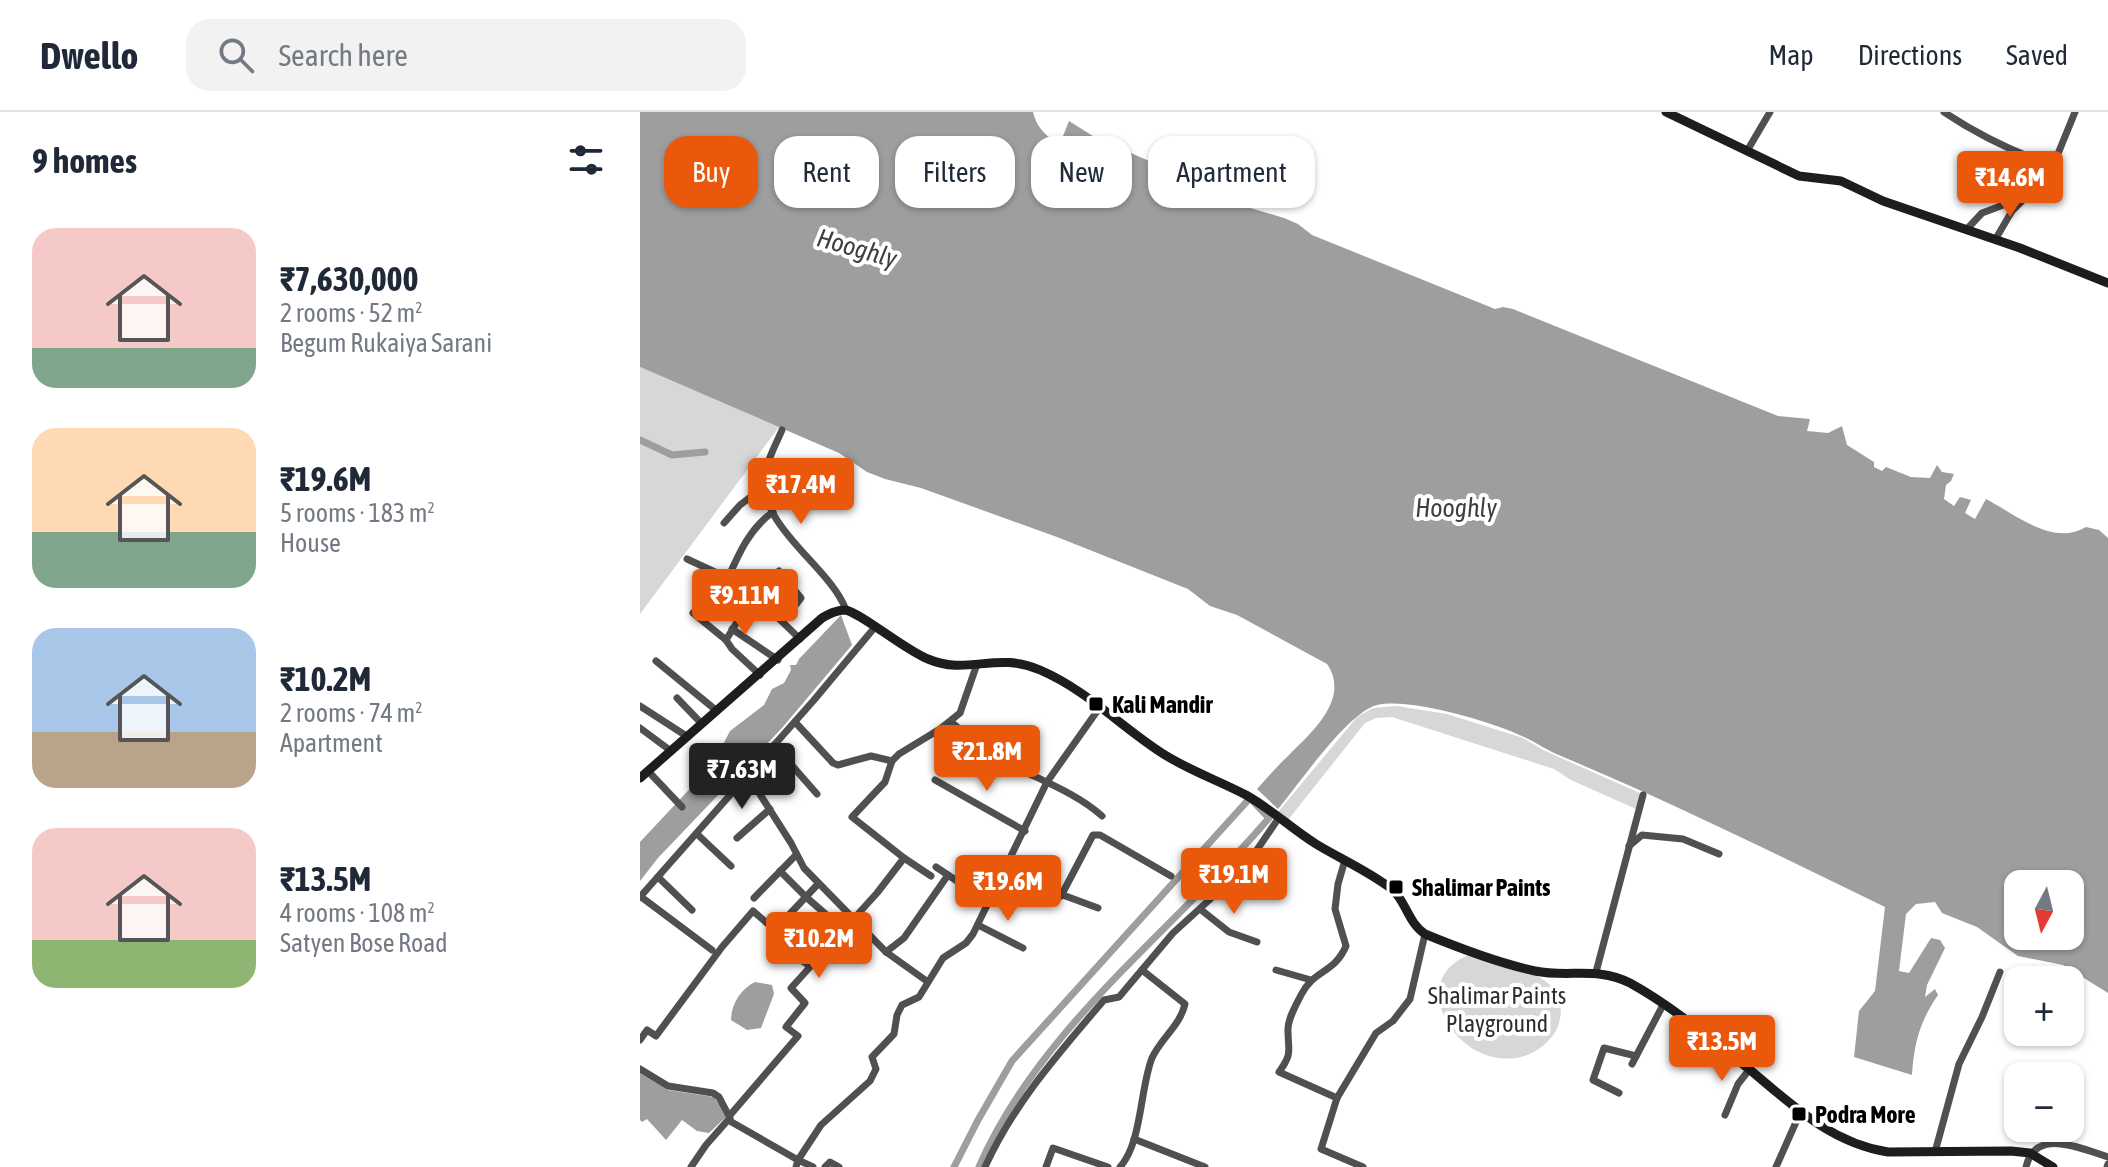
<!DOCTYPE html>
<meta charset="utf-8">
<style>
body{margin:0;font-family:"Asap Condensed",sans-serif;background:#f2f2f3;color:#1f2937;height:100vh;display:flex;flex-direction:column;font-size:30px;white-space:nowrap}
*{box-sizing:border-box;margin:0}
p{font-size:26px;color:#747a83}
.icon{flex:none;width:44px;height:44px;fill:none;stroke:currentColor;stroke-width:2;stroke-linecap:round;stroke-linejoin:round}
.map{position:relative;flex:1;overflow:hidden}
.panel{display:flex;flex-direction:column;background:#fff;width:640px}
.panel>*{flex:none}
.top-card{position:absolute;left:24px;top:24px;width:760px;height:72px;display:flex;gap:16px}
.needle{width:52px;rotate:187deg}
.buttons{position:absolute;left:1364px;top:758px;display:grid;gap:16px}
.buttons a{display:grid;place-items:center;width:80px;height:80px;border-radius:16px;background:#fff;box-shadow:0 2px 6px #0004;font-size:40px}
.price{position:absolute;translate:-50% -68px;padding:0 18px;border-radius:8px;background:#ea580c;color:#fff;font-size:26px;line-height:52px;filter:drop-shadow(0 2px 4px #0008)}
.price::after{content:'';position:absolute;left:50%;top:48px;width:24px;height:18px;margin-left:-12px;background:inherit;clip-path:polygon(0 0,100% 0,50% 100%)}
.price.active{background:#222;color:#fff}
ul{padding:0;list-style:none}
li{display:flex;align-items:center;gap:24px;height:200px;padding:0 32px}
li span{display:grid;place-items:center;flex:none;width:224px;height:160px;border-radius:24px;color:#555}
li>.icon{margin-inline-start:auto}
span .icon{width:96px;height:96px;fill:#fffc;stroke-width:1}
li b{font-size:34px}
h2{display:flex;justify-content:space-between;align-items:center;height:96px;padding:0 32px;font-size:34px}
.tag{padding:0 28px;border-radius:24px;background:#fff;box-shadow:0 2px 6px #0004;font-size:28px;line-height:72px}
.tag.active{background:#ea580c;color:#fff}
header{display:flex;align-items:center;gap:48px;box-sizing:border-box;height:112px;padding:0 40px;background:#fff;border-bottom:2px solid #e0e1e3}
header strong{font-size:38px}
nav{display:flex;gap:44px;margin-inline-start:auto;font-size:28px}
.search{width:560px;height:72px;background:#f2f2f3;display:flex;align-items:center;gap:20px;box-sizing:border-box;padding:0 28px;border-radius:24px;color:#747a83;font-size:30px}
main{display:flex;flex:1;min-height:0}
.map>svg:first-child{display:block}
.green{fill:#d7d7d7}
.water{fill:#9e9e9e;fill-rule:evenodd}
.lines{fill:none;stroke-linecap:round;stroke-linejoin:round}
.canal{stroke:#9e9e9e;stroke-width:7}
.street{stroke:#505050;stroke-width:7}
.secondary{stroke:#1d1d1d;stroke-width:9}
.poi-dot{fill:#000;stroke:#fff;stroke-width:3}
.labels{text-anchor:middle;dominant-baseline:central;stroke-width:8;stroke-linejoin:round;paint-order:stroke}
.poi-label{font-size:24px;font-weight:bold;fill:#000;stroke:#fff;text-anchor:start}
.park-label{font-size:24px;fill:#2e2e2e;stroke:#fff}
.water-label{font-size:26px;font-style:italic;fill:#3f3f3f;stroke:#fff}
</style>
<header>
<strong>Dwello</strong>
<div class="search"><svg class="icon" aria-label="search" viewBox="0 0 24 24"><circle cx="10" cy="10" r="6"/><path d="M15 15l6 6"/></svg>Search here</div>
<nav><a>Map</a><a>Directions</a><a>Saved</a></nav>
</header>
<main>
<section class="panel">
<h2>9 homes<svg class="icon" aria-label="filters" viewBox="0 0 24 24"><path d="M4 7h16M4 17h16"/><circle cx="9" cy="7" r="2"/><circle cx="15" cy="17" r="2"/></svg></h2>
<ul>
<li><span style="background:linear-gradient(#f6c9c9 75%,#7fa58c 0)"><svg class="icon" aria-label="home" viewBox="0 0 24 24"><path d="M3 11l9-7 9 7M6 9v11h12V9"/></svg></span><div><b>₹7,630,000</b><p>2 rooms · 52 m²</p><p>Begum Rukaiya Sarani</p></div></li>
<li><span style="background:linear-gradient(#ffd9b3 65%,#7fa58c 0)"><svg class="icon" aria-label="home" viewBox="0 0 24 24"><path d="M3 11l9-7 9 7M6 9v11h12V9"/></svg></span><div><b>₹19.6M</b><p>5 rooms · 183 m²</p><p>House</p></div></li>
<li><span style="background:linear-gradient(#a9c7e8 65%,#b9a48a 0)"><svg class="icon" aria-label="home" viewBox="0 0 24 24"><path d="M3 11l9-7 9 7M6 9v11h12V9"/></svg></span><div><b>₹10.2M</b><p>2 rooms · 74 m²</p><p>Apartment</p></div></li>
<li><span style="background:linear-gradient(#f6c9c9 70%,#8fb573 0)"><svg class="icon" aria-label="home" viewBox="0 0 24 24"><path d="M3 11l9-7 9 7M6 9v11h12V9"/></svg></span><div><b>₹13.5M</b><p>4 rooms · 108 m²</p><p>Satyen Bose Road</p></div></li>
</ul>
</section>
<div class="map">
<svg width="1468" height="1055" viewBox="0 0 1468 1055">
<rect width="100%" height="100%" fill="#fff"/>
<!-- green -->
<g class="green">
<polygon points="0,255 139,315 0,502"/>
<polygon points="757,594 807,602 883,626 903,638 1000,681 996,697 931,668 914,657 752,605 736,606 725,611 648,708 638,700 717,605 733,596"/>
<path d="M832,842C866,852 936,862 918,914C912,929 897,941 881,945C817,960 761,866 832,842Z"/>
</g>
<!-- water -->
<g class="water">
<path d="M0,0H393C399,27 426,36 451,43L453,36L423,24L429,9L456,26L544,64L571,84L644,106L658,112L672,123L855,197L863,195L873,197L1138,304L1170,307L1167,319L1188,321L1202,314L1207,333L1234,350V355L1242,359L1246,355L1271,365L1290,366L1297,353L1302,360L1314,362L1311,369L1306,373L1304,387L1314,394L1320,385L1331,388L1325,401L1335,407L1346,387C1375,402 1413,435 1446,415L1459,418L1468,426V881L1423,853L1378,844L1337,815L1302,801L1295,790L1276,792L1266,802L1259,859L1269,861L1291,826L1300,828L1305,836L1287,873L1285,885L1295,877L1298,883C1280,909 1274,931 1272,963L1214,945L1219,899L1235,879L1245,795C1138,743 1031,690 921,644C908,639 897,631 884,625C853,610 770,585 737,593C708,600 659,672 638,697L617,677C627,666 637,654 648,644C671,621 711,587 687,552L597,503L570,494L548,477L417,425L281,376L245,367L227,360L199,341L0,255ZM1378,772H1430V824H1378Z"/>
<polygon points="201,503 212,533 142,616 18,746 0,769 0,730 73,652 90,619 124,593 132,577 144,571 151,558 150,553 156,553 159,547"/>
<path d="M115,870L132,873L134,882L121,916L107,918L91,908C91,892 101,877 115,870Z"/>
<polygon points="0,961 28,978 74,985 88,1003 69,1021 57,1019 42,1008 26,1028 7,1007 2,1010 0,1008"/>
</g>
<g class="lines">
<!-- canal -->
<g class="canal">
<polyline points="0,328 32,343 65,340"/>
<path d="M314,1055L338,1008L372,949L610,686L629,706C532,820 400,915 339,1055"/>
</g>
<!-- street -->
<g class="street">
<path d="M1304,0C1338,23 1374,40 1413,54"/>
<polyline points="1107,39 1130,0"/>
<polyline points="1326,118 1342,101 1382,86"/>
<polyline points="1355,128 1372,99 1401,70 1413,54 1435,0"/>
<path d="M142,318C137,330 129,344 126,358C113,413 189,452 206,498"/>
<polyline points="84,411 100,393 125,374"/>
<polyline points="47,447 88,466 128,496 160,527"/>
<polyline points="139,459 161,486 143,509"/>
<path d="M88,466C99,441 110,416 133,400"/>
<polyline points="113,484 86,528 92,537 120,563"/>
<polyline points="53,501 86,528"/>
<polyline points="92,517 138,548"/>
<polyline points="16,549 77,599"/>
<polyline points="37,586 62,612"/>
<polyline points="0,594 48,625"/>
<polyline points="155,610 193,651 198,653 231,644 252,649"/>
<path d="M311,610C329,625 347,640 368,651C399,668 435,680 462,704"/>
<polyline points="0,616 31,639"/>
<polyline points="134,633 177,682"/>
<polyline points="8,659 42,695"/>
<polyline points="107,662 151,731 164,756 246,840 288,870"/>
<polyline points="295,668 385,719"/>
<polyline points="57,722 91,754"/>
<polyline points="97,726 130,697"/>
<polyline points="989,734 1002,723 1043,727 1079,742"/>
<path d="M705,748L698,772L695,797L706,834C694,862 674,857 661,883C656,893 647,908 648,919C648,939 653,941 639,960L697,986L681,1037L723,1055"/>
<polyline points="296,755 350,791"/>
<polyline points="140,759 166,785 222,834"/>
<polyline points="363,761 458,796"/>
<polyline points="291,764 264,746 212,705 245,670 252,649 259,642 300,617 320,601 337,552"/>
<polyline points="18,765 52,798"/>
<polyline points="0,784 72,838"/>
<polyline points="421,784 453,723 460,723 531,764"/>
<polyline points="0,785 174,588 235,515"/>
<polyline points="114,786 156,743"/>
<polyline points="560,797 589,820 617,830"/>
<polyline points="338,813 383,836"/>
<polyline points="246,840 264,826 308,763"/>
<polyline points="170,854 132,828 131,822 178,772"/>
<polyline points="636,858 671,868"/>
<polyline points="956,860 1003,683"/>
<polyline points="0,928 7,918 16,924 82,835 113,799 135,818"/>
<polyline points="992,952 1023,893"/>
<polyline points="0,957 28,974 73,981 79,985 90,1006"/>
<polyline points="979,981 953,968 964,936 996,944"/>
<polyline points="697,986 736,921 753,909 770,887 785,822"/>
<polyline points="91,1002 158,924 146,915 165,891 151,876 237,781 264,746"/>
<polyline points="1085,1003 1098,972 1109,958"/>
<polyline points="494,1027 565,1055"/>
<polyline points="1295,1040 1319,952 1342,905 1360,860"/>
<polyline points="51,1055 66,1033 88,1008 158,1048 181,1013 230,969 236,957 232,945 254,922 257,903 262,893 279,885 303,846 326,831 333,822 407,670 460,595"/>
<polyline points="156,1055 158,1048 173,1055"/>
<polyline points="185,1055 190,1050 199,1055"/>
<path d="M345,1055C374,991 419,941 464,888L479,885L533,821L589,770L608,751L638,707"/>
<polyline points="406,1055 413,1036 468,1055"/>
<path d="M480,1055C502,1031 500,976 512,946C521,926 540,914 545,892L502,858"/>
<polyline points="1136,1055 1160,1001"/>
<path d="M1386,1055C1395,1015 1440,1036 1468,1045"/>
<polyline points="1467,1055 1468,1052"/>
</g>
<!-- secondary -->
<g class="secondary">
<polyline points="1026,0 1159,64 1201,69 1243,89 1380,136 1468,171"/>
<path d="M0,666L182,506C189,502 196,498 205,498C220,500 266,539 288,547C327,564 357,539 400,558C447,578 482,616 525,643C551,659 579,669 606,683C631,697 652,717 676,732C699,746 726,758 749,775C766,787 767,810 785,822C819,836 858,851 895,859C929,866 956,854 990,871C1032,894 1072,928 1109,957C1152,993 1191,1031 1248,1040L1371,1039L1390,1041L1413,1055"/>
</g>
</g>
<!-- markers -->
<g class="poi-dot">
<rect x="448" y="584" width="16" height="16" rx="4"/>
<rect x="748" y="767" width="16" height="16" rx="4"/>
<rect x="1151" y="994" width="16" height="16" rx="4"/>
</g>
<g class="labels">
<!-- poi labels -->
<g class="poi-label">
<text x="472" y="592">Kali Mandir</text>
<text x="772" y="775">Shalimar Paints</text>
<text x="1175" y="1002">Podra More</text>
</g>
<!-- park labels -->
<g class="park-label">
<text x="857" y="883">Shalimar Paints<tspan x="857" dy="28">Playground</tspan></text>
</g>
<!-- water labels -->
<g class="water-label">
<text transform="translate(217 136) rotate(16)">Hooghly</text>
<text x="816" y="396">Hooghly</text>
</g>
</g>
</svg>
<div class="buttons">
<a><svg class="needle" viewBox="-14 -14 28 28"><path d="M0-13l5 13h-10z" fill="#e53935"/><path d="M0 13l5-13h-10z" fill="#747a83"/></svg></a>
<a>+</a>
<a>−</a>
</div>
<b class="price" style="left:1370px;top:107px">₹14.6M</b>
<b class="price" style="left:161px;top:414px">₹17.4M</b>
<b class="price" style="left:105px;top:525px">₹9.11M</b>
<b class="price" style="left:347px;top:681px">₹21.8M</b>
<b class="price active" style="left:102px;top:699px">₹7.63M</b>
<b class="price" style="left:594px;top:804px">₹19.1M</b>
<b class="price" style="left:368px;top:811px">₹19.6M</b>
<b class="price" style="left:179px;top:868px">₹10.2M</b>
<b class="price" style="left:1082px;top:971px">₹13.5M</b>
<div class="top-card">
<a class="tag active">Buy</a>
<a class="tag">Rent</a>
<a class="tag">Filters</a>
<a class="tag">New</a>
<a class="tag">Apartment</a>
</div>
</div>
</main>
